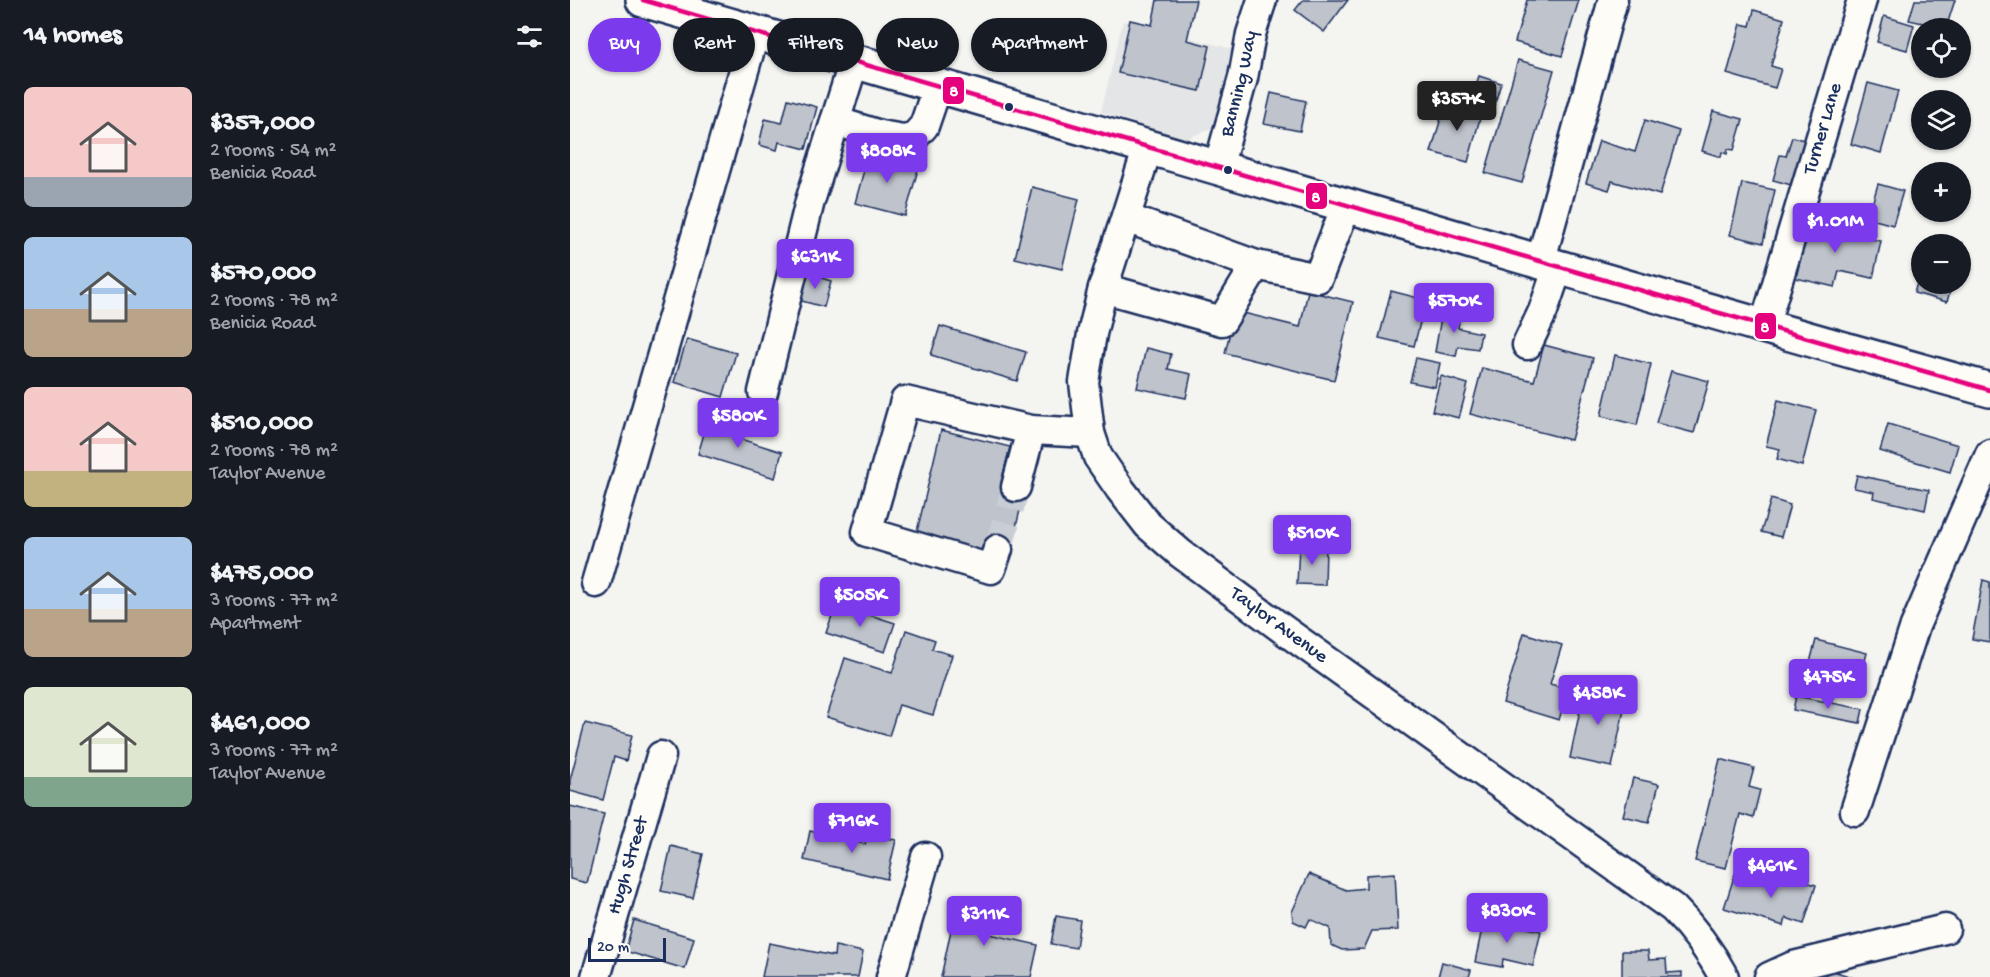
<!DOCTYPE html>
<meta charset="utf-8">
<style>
body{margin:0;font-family:"Gochi Hand",sans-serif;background:#242831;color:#f1f3f6;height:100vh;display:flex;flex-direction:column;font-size:22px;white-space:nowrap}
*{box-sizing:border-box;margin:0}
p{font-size:20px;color:#9ea1a6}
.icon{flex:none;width:33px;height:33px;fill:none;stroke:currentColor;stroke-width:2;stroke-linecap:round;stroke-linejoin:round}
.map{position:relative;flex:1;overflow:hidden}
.sheet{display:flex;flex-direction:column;background:#171b24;width:570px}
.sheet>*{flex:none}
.banner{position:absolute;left:18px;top:18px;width:570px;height:54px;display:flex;gap:12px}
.controls{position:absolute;left:1341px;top:18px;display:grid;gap:12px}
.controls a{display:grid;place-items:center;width:60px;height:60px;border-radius:50%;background:#171b24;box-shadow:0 2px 4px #0004;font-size:30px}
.scale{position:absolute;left:18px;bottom:15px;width:78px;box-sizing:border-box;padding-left:6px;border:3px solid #1b2f5e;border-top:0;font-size:16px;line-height:21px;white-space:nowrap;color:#1b2f5e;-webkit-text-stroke:4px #fdfcf7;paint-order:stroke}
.price{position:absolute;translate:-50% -51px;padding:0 14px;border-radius:6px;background:#7c3aed;color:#fff;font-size:20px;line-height:39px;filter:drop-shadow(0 2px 3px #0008)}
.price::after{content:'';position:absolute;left:50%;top:36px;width:18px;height:14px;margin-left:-9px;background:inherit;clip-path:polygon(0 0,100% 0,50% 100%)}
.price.active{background:#222;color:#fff}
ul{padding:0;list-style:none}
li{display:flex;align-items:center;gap:18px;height:150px;padding:0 24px}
li span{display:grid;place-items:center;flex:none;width:168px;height:120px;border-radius:9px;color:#555}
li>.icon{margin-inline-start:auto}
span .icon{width:72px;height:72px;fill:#fffc;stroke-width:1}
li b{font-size:26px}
h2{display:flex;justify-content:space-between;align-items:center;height:72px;padding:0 24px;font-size:26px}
.chip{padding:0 21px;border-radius:27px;background:#171b24;box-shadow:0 2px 4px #0004;font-size:21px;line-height:54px}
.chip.active{background:#7c3aed;color:#fff}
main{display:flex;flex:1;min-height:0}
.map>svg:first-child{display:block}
.built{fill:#e4e5e6}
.building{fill:#bfc3cc;stroke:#1b2f5e;stroke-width:1.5}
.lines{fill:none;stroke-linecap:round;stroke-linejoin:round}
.minor-tunnel{stroke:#c9cdd4;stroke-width:28;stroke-dasharray:28 14;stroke-linecap:butt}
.minor-casing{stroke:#1b2f5e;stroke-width:33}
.major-casing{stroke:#1b2f5e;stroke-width:38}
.minor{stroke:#fdfcf7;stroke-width:28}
.major{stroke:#fdfcf7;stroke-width:33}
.bus-1-casing{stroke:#fdfcf7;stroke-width:9}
.bus-1{stroke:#e5007d;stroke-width:4.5}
.bus-dot{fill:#1b2f5e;stroke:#fdfcf7;stroke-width:2}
.labels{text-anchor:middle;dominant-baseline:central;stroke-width:6;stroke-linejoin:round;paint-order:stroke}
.street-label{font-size:20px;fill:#1b2f5e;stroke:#fdfcf7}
.line-badge{stroke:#fdfcf7;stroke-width:2}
.badge-label{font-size:16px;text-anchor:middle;font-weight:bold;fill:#fff}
</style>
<main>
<section class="sheet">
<h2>14 homes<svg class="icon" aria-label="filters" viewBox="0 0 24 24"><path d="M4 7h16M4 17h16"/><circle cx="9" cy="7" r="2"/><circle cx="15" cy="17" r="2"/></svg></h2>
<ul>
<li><span style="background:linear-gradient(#f6c9c9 75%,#9aa5b1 0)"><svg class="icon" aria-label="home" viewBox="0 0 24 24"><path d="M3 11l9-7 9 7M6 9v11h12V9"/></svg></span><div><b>$357,000</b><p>2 rooms · 54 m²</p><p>Benicia Road</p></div></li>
<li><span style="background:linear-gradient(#a9c7e8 60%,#b9a48a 0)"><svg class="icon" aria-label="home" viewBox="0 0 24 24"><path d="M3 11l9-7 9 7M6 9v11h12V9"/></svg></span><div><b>$570,000</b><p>2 rooms · 78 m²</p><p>Benicia Road</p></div></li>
<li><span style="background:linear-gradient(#f6c9c9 70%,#c2b280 0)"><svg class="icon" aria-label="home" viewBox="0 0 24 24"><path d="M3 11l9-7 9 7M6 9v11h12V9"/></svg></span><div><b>$510,000</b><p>2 rooms · 78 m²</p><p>Taylor Avenue</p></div></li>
<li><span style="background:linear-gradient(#a9c7e8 60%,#b9a48a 0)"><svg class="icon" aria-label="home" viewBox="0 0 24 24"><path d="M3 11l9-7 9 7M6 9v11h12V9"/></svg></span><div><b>$475,000</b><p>3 rooms · 77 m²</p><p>Apartment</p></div></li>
<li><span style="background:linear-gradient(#dfe7d0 75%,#7fa58c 0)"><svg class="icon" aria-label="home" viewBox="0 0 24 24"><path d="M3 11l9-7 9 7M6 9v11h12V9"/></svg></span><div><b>$461,000</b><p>3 rooms · 77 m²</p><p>Taylor Avenue</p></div></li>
</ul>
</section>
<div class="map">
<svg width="1420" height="977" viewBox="0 0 1420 977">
<rect width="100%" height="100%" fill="#f4f4f1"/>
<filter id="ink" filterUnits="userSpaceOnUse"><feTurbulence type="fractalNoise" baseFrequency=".0167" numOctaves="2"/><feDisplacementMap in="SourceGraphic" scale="12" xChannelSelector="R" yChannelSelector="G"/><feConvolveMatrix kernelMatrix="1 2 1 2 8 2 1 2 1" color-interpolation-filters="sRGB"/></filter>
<g filter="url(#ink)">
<!-- built -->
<polygon class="built" points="553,21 666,50 649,125 616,139 531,112"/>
<!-- building -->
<g class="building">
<polygon points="587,0 626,0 617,40 640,46 630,91 548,73 560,20 582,25"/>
<polygon points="733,0 778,0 754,32 725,10"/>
<polygon points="957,0 1009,0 992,56 945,42"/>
<polygon points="1345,0 1385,0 1376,28 1339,20"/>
<polygon points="1184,10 1214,19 1201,66 1211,69 1205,88 1157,74 1171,24 1180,26"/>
<polygon points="1314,16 1344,25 1337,50 1307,42"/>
<polygon points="948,60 984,70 952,183 915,173"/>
<polygon points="909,76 931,83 924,106 901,99"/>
<polygon points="1298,83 1328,91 1311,153 1281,144"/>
<polygon points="701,93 736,101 730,131 694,124"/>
<polygon points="218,99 247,107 236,149 209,142 207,150 189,145 195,119 212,123"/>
<polygon points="876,101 912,111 898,162 861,152"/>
<polygon points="1143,111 1173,119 1164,150 1158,149 1157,154 1152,152 1151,157 1132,151"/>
<polygon points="1075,120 1109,131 1090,195 1042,181 1039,190 1016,183 1029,141 1065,152"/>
<polygon points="1222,137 1238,141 1225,186 1203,180 1210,155 1216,156"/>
<polygon points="299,152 349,166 335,216 285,203"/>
<polygon points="1172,183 1205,190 1193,243 1160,235"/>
<polygon points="1308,184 1333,191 1323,225 1298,218"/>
<polygon points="462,187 509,199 492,269 445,258"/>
<polygon points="1240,217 1269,223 1267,232 1311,241 1303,278 1269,271 1265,287 1226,278"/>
<polygon points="1372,237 1393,243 1390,253 1390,244 1370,244"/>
<polygon points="1352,266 1352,284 1382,284 1377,302 1344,293"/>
<polygon points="236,273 261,281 254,307 228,300"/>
<polygon points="738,291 783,302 764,380 655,353 665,311 730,327"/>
<polygon points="821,291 856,300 844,346 809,338"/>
<polygon points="873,306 891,309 888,328 911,333 908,349 888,346 886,356 865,352"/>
<polygon points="370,326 456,352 447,381 361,355"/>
<polygon points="117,339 166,353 153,397 104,382"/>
<polygon points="974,345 1023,358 1001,440 900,414 912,368 964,381"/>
<polygon points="576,348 601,354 598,369 621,374 616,398 567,388"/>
<polygon points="1045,355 1081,364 1067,425 1031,416"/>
<polygon points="846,358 870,363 865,387 840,382"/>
<polygon points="1101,371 1139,381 1124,433 1086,423"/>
<polygon points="871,376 898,384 889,418 862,411"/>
<polygon points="1208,400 1246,410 1232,466 1207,459 1210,449 1196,446"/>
<polygon points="139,417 171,427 167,438 212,452 205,478 128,454"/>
<polygon points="1318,424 1388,445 1380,472 1310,451"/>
<polygon points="371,430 440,447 431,483 455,489 440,552 414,546 411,556 345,540"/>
<polygon points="1287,475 1359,490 1355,510 1303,498 1304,492 1284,488"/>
<polygon points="1201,499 1220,505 1211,537 1191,532"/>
<polygon points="729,547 756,548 755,585 727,584"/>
<polygon points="1413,580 1420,582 1420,642 1402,639"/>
<polygon points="266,604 325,623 315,652 256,633"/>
<polygon points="336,630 365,640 362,649 382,655 363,715 329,705 319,736 256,717 275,658 322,673"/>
<polygon points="954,633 992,645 980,684 998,689 989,720 933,703"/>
<polygon points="1246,640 1297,653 1287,691 1236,677"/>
<polygon points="1015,686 1057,695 1042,767 1000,758"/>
<polygon points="1226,696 1293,709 1290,723 1223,710"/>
<polygon points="15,723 62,735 56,761 44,757 33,800 0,791 0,780"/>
<polygon points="1150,759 1184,768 1179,787 1190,790 1183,818 1170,814 1156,868 1125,861"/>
<polygon points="1063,778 1089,784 1079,822 1053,816"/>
<polygon points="0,806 34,814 17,883 0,879"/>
<polygon points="240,831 295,844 298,834 326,840 317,879 234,860"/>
<polygon points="101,846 133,854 123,898 91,891"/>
<polygon points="825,873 828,930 802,931 794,949 772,950 761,945 760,928 740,919 736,927 723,921 722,912 739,874 776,890 796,888 796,875"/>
<polygon points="1165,874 1206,887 1210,874 1246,885 1234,924 1216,918 1214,926 1154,908"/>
<polygon points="388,897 422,905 415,933 468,945 461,977 371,977"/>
<polygon points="486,916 510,920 506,948 481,944"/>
<polygon points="914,919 971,931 963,966 933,959 932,967 905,962"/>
<polygon points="64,920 124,938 115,969 55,951"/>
<polygon points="199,943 264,956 265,946 293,952 288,977 192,977"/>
<polygon points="1052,951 1078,951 1079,960 1096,959 1097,973 1112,972 1112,977 1052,977"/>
<polygon points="872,962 901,970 899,977 868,977"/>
<polygon points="1257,969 1282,977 1255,977"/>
</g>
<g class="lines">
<!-- minor-tunnel -->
<polyline class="minor-tunnel" points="428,549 446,487"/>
<defs>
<g id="minor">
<polyline points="265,121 310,135 333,139 344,137 354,126 368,85"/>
<path id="s1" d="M578,147L533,288L522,334L514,382L520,433L528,457L550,489L578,525L610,553L714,630L1103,908C1123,928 1140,951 1154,977"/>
<path id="s2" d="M648,168L673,78L681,34L692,0"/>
<polyline points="970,263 1043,0"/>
<polyline points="686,265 748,278 776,206"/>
<polyline points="533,288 652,321 686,265 556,218"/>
<path id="s3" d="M1194,327L1292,0"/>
<polyline points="957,345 973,311 988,267"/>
<polyline points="193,392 240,201 284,61"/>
<polyline points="446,487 461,430"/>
<polyline points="428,549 421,569 297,532 335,401 461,430 520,433"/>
<polyline points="26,583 185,32"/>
<polyline points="1285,811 1345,626 1420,454"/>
<path id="s4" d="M26,977L91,756"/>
<polyline points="321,977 356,857"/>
<polyline points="1199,977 1223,966 1375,929"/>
</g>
<path id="major" d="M73,0C522,129 970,265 1420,390"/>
</defs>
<!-- minor casing -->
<use href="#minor" class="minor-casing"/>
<!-- major casing -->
<use href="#major" class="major-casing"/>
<!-- minor -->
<use href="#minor" class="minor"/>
<!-- major -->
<use href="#major" class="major"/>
<defs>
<polyline id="bus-1" points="73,0 1083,294 1420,390"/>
</defs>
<!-- bus-1 casing -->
<use href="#bus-1" class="bus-1-casing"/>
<!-- bus-1 -->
<use href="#bus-1" class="bus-1"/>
</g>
</g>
<!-- markers -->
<g class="bus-dot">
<circle cx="439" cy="107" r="5"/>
<circle cx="658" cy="170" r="5"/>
</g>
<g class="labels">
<!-- street labels -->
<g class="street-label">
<text stroke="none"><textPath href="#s2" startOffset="87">Banning Way</textPath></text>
<text stroke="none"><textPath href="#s3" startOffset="207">Turner Lane</textPath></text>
<text stroke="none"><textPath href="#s1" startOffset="570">Taylor Avenue</textPath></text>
<text stroke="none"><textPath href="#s4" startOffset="116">Hugh Street</textPath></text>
</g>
</g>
<g class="line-badge">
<rect x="372" y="76" width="23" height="29" rx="6" fill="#e5007d"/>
<rect x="735" y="182" width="23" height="28" rx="6" fill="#e5007d"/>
<rect x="1184" y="312" width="23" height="28" rx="6" fill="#e5007d"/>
</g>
<g class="badge-label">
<text x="384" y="96">8</text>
<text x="746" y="202">8</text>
<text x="1195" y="332">8</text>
</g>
</svg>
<div class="controls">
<a><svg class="icon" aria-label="locate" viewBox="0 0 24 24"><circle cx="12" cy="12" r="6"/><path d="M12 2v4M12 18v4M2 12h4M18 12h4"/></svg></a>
<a><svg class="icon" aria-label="layers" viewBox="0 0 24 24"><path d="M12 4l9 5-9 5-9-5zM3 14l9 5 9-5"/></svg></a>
<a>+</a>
<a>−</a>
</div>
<div class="scale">20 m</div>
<b class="price active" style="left:887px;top:132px">$357K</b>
<b class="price" style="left:317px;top:184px">$808K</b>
<b class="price" style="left:1265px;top:254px">$1.01M</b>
<b class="price" style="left:245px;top:290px">$631K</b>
<b class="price" style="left:884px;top:334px">$570K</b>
<b class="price" style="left:168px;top:449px">$580K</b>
<b class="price" style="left:742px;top:566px">$510K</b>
<b class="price" style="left:290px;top:628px">$505K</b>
<b class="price" style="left:1258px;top:710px">$475K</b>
<b class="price" style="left:1028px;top:726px">$458K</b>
<b class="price" style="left:282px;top:854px">$716K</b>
<b class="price" style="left:1201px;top:899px">$461K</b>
<b class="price" style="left:937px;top:944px">$830K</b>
<b class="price" style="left:414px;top:947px">$311K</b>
<div class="banner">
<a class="chip active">Buy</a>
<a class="chip">Rent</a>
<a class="chip">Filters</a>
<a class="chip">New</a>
<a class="chip">Apartment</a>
</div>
</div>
</main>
